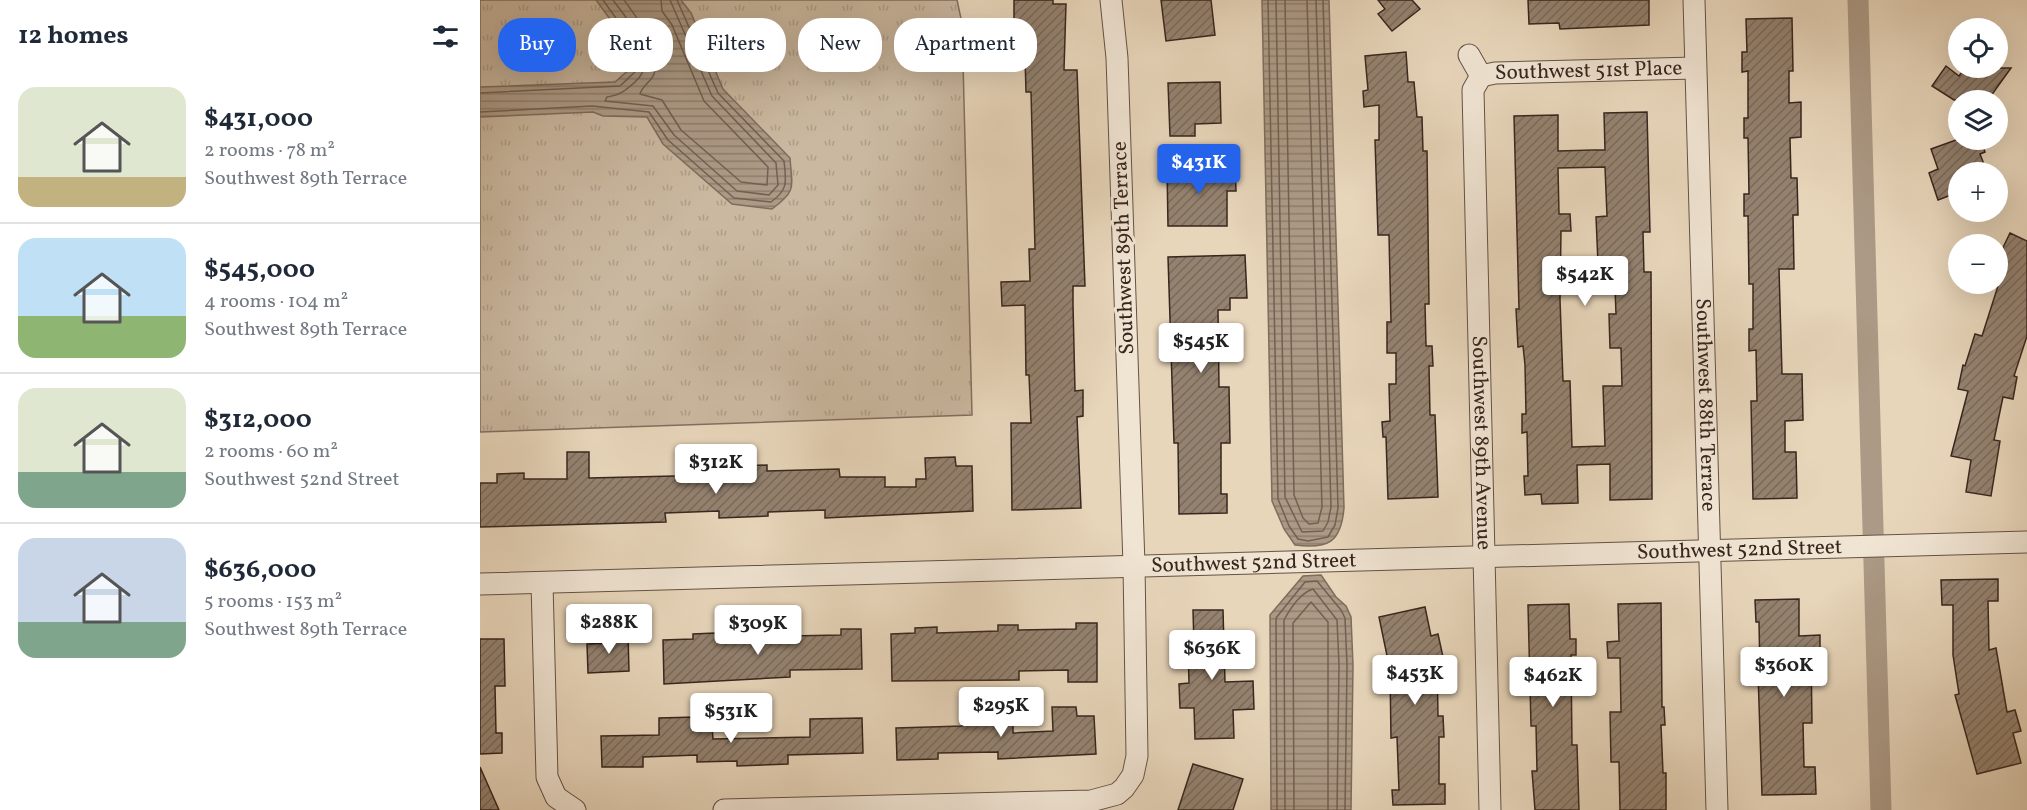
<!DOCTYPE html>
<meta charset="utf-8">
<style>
body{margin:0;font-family:Vollkorn,serif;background:#f6f6f7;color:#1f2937;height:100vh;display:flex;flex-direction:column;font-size:22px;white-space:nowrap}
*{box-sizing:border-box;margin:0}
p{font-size:20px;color:#747a83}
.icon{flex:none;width:33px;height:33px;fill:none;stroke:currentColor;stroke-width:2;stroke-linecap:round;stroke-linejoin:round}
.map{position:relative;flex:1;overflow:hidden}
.panel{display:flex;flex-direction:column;background:#fff;width:480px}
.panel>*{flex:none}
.banner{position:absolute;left:18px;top:18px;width:570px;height:54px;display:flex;gap:12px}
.controls{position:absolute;left:1468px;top:18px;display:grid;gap:12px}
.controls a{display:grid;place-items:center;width:60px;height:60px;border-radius:50%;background:#fff;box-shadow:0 6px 24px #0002;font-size:30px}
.price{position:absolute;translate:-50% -51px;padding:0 14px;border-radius:6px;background:#fff;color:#222;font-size:20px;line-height:39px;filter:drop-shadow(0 2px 3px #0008)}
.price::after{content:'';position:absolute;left:50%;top:36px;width:18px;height:14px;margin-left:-9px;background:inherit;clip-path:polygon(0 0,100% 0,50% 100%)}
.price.current{background:#2563eb;color:#fff}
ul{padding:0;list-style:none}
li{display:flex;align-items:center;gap:18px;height:150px;padding:0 18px}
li+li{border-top:2px solid #e0e1e3}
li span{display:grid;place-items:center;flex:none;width:168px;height:120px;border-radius:18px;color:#555}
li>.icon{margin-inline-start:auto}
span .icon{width:72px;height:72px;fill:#fffc;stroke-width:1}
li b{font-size:26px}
h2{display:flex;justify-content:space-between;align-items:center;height:72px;padding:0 18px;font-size:26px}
.chip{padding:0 21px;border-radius:24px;background:#fff;box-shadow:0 6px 24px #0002;font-size:21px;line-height:54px}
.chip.current{background:#2563eb;color:#fff}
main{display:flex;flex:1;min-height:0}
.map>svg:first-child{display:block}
.grass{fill:url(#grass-tufts);stroke:#816f60;stroke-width:1.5}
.water{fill:url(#water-rules);stroke:#7e6c5d;stroke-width:1.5}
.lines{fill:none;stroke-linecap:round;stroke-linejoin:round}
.shore{stroke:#726052;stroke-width:1.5}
.canal{stroke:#ac9a86;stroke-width:21}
.building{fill:url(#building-hatch);stroke:#38261f;stroke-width:1.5;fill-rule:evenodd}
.minor-casing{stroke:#645246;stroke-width:23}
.minor{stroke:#f0e4d3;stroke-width:21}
.labels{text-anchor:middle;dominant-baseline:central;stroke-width:6;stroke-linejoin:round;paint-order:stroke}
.street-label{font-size:21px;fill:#38261f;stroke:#f0e4d3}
</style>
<main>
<section class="panel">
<h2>12 homes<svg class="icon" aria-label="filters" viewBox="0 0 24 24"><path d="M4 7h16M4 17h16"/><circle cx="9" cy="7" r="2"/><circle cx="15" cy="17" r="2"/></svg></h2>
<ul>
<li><span style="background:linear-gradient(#dfe7d0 75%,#c2b280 0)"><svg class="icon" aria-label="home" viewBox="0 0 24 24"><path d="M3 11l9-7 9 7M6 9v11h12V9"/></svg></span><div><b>$431,000</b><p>2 rooms · 78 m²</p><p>Southwest 89th Terrace</p></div></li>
<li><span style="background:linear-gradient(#bfe0f5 65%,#8fb573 0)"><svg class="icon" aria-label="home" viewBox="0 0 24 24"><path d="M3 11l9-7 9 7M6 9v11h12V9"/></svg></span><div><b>$545,000</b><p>4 rooms · 104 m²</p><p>Southwest 89th Terrace</p></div></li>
<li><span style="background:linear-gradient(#dfe7d0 70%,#7fa58c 0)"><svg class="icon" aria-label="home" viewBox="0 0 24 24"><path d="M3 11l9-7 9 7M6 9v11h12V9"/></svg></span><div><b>$312,000</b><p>2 rooms · 60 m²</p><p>Southwest 52nd Street</p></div></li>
<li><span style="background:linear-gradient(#c9d6e8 70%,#7fa58c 0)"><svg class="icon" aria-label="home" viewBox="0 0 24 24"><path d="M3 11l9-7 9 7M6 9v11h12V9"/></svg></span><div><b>$636,000</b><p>5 rooms · 153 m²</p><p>Southwest 89th Terrace</p></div></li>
</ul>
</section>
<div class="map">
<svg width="1547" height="810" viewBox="0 0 1547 810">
<defs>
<pattern id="grass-tufts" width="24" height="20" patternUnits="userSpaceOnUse" patternTransform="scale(1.5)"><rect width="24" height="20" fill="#cab8a0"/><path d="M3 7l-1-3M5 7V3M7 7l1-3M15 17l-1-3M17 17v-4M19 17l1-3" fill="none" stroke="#ae9e89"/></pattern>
<pattern id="water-rules" width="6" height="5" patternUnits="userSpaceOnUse" patternTransform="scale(1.5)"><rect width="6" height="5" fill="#ac9a86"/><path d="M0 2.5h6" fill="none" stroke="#8d7d6d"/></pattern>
<pattern id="building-hatch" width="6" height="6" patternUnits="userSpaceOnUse" patternTransform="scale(1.5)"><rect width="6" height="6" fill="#948270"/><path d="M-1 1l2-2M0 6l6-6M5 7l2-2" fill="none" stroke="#7a6a5b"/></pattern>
</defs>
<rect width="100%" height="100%" fill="#e8d6bb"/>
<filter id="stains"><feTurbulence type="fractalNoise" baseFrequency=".00333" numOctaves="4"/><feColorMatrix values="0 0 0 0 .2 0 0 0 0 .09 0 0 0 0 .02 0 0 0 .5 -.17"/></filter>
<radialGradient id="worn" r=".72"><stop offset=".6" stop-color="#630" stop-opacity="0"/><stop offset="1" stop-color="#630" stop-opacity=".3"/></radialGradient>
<!-- grass -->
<polygon class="grass" points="0,0 477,0 482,23 492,415 0,432"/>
<!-- water -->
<g class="water">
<path d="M116,0H201L211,13L243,89L310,158C312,187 317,191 292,209L252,204L183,144L167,117L123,116L113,112L0,117V87L135,82L153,66L146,41Z"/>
<path d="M782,0H849L864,508C861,543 848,549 815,545L804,529L792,501Z"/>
<polygon points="841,575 856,597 866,606 871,617 873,665 871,810 791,810 790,615 823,576"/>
</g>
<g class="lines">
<!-- shore -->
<g class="shore">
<path d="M133,0C149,22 182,58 155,82C145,91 140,95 127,97L125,101L173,106L194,135L257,191L289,195L298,185L296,163L232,96L190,0"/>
<path d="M144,0C157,18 183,51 174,74C171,82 162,86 160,94L182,100L201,130L261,182L287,185L288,167L224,101L192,25L182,11L181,0"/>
<polyline points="788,0 798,499 809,526 818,539 828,541 848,537 855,525 858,508 843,0"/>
<polyline points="796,0 805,497 822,532 843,531 848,522 851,507 836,0"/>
<polyline points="805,0 814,495 823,518 829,524 838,523 842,507 827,0"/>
<polyline points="0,93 140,86 157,70 159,64 151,39 123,0"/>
<path d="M0,112L112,106L169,112L188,140L254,198L291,202C309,189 306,181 304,161L238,93L197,0"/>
<polyline points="797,810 796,618 825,582 837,581 861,610 865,618 867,665 865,810"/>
<path d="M805,810L804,620C810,609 820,593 833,589L857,620L859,665L857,810"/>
<polyline points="814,810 813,623 831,602 848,622 848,810"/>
</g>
<!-- canal -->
<polyline class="canal" points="1378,0 1401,810"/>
</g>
<!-- building -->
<g class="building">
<polygon points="534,0 573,0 573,4 586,4 584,70 597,70 605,286 593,286 593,304 595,391 603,390 603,416 597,417 601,508 532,510 531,423 551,423 549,375 546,375 545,305 522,306 521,282 550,281 549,249 555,249 551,92 546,92 544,22 534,22"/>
<polygon points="681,0 731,0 735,35 686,41"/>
<polygon points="898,0 932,0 940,9 912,31 898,14 905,9"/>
<polygon points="1048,0 1169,0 1169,25 1080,29 1079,23 1049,24"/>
<polygon points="1312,18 1313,71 1309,71 1309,103 1321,102 1321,137 1310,138 1311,178 1317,178 1318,215 1313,215 1314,269 1299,269 1302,374 1322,374 1323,420 1305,421 1305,452 1316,452 1317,498 1273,499 1271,401 1277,401 1276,350 1269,351 1269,329 1273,329 1273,284 1269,284 1268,216 1264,216 1264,194 1269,194 1268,138 1264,138 1264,118 1268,118 1268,71 1262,72 1262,52 1267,52 1266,19"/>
<polygon points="926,52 928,82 934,82 937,117 942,117 943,151 947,151 949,304 945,304 946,346 952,346 953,366 949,366 950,415 955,415 958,497 908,499 906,437 903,437 902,422 910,421 909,384 916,384 916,353 907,353 907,322 911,322 909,235 898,235 895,140 899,140 899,105 884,107 883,91 888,90 885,56"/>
<polygon points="1466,66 1479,76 1485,68 1531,68 1508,100 1474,100 1452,86"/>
<polygon points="740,82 741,123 715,124 715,136 690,136 688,83"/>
<path d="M1167,112L1170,232H1163L1164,272H1171L1172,499L1130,500V464L1097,465L1098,503L1062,504L1061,494L1045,495L1044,476H1048L1047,432L1042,433V414H1046L1045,365L1043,346L1038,347L1036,309H1039L1034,116L1078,115V151L1113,150H1125L1124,113ZM1125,167L1127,216L1116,217L1118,263L1134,262L1136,314H1129L1130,348H1141L1142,386H1123L1125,446L1092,447L1090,381H1083L1080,300L1081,231H1091L1090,214H1079L1078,168Z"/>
<polygon points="1476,140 1501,140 1505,152 1500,154 1507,172 1479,172 1479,192 1458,200 1449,173 1458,169 1451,149"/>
<polygon points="687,167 755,167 756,191 747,191 747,226 688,226"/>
<polygon points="1530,233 1547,241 1547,336 1534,376 1537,377 1533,399 1523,397 1514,440 1520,441 1511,496 1486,492 1491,460 1471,456 1488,391 1478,389 1483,365 1485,366 1495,334 1502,336 1518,286 1518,258"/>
<polygon points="765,255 767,298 750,298 750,310 738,310 739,387 749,387 750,443 741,443 741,494 747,494 747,513 699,514 698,443 694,443 688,257"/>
<polygon points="87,452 109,452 109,478 238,475 238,467 287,465 287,471 359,469 360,477 405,477 405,487 436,487 436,479 446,479 445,458 475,457 476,466 492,466 493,511 345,518 345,510 288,512 288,516 239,518 239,511 185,513 186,522 0,527 0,483 17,483 17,474 44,473 44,479 87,479"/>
<polygon points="1518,579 1518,601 1508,601 1509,650 1516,648 1527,712 1535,710 1541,731 1533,733 1541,763 1497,774 1475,695 1479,694 1473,655 1473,605 1462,605 1461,580"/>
<polygon points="1319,599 1319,636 1340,635 1340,651 1331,651 1332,723 1323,723 1324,767 1335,767 1336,794 1282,795 1278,673 1280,673 1279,622 1276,622 1275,600"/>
<polygon points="1181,603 1182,707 1184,707 1185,725 1181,725 1183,773 1186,773 1186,810 1140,810 1139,762 1131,762 1130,712 1141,712 1140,658 1128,658 1127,642 1139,641 1138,604"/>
<polygon points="1089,604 1090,639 1096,639 1096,655 1091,655 1092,745 1097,745 1099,810 1055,810 1052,771 1057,771 1056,726 1051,726 1048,605"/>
<polygon points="945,607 951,636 958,634 963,657 957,658 958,716 963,716 964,737 959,737 959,784 965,784 965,804 913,805 912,790 919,790 917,737 911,738 910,670 899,617"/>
<polygon points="713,610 743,610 745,682 773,681 774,709 753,710 754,738 715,739 714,708 700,708 699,684 709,683 708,646 714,646"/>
<polygon points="596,623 617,623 617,682 588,682 588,670 539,671 539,680 412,681 411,634 435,633 435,628 457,627 457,633 518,631 518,625 538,625 538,630 596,629"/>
<polygon points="361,629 381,629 382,669 310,670 310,677 184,684 183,640 213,639 213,634 235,633 236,638 289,637 289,632 309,631 309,636 361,635"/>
<polygon points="131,634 148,634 149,671 108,673 107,644 131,643"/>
<polygon points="0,639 24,639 25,686 15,686 16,733 22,733 22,753 0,754"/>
<polygon points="572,707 596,707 597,716 614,716 616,754 518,759 518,752 458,753 458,759 417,760 416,728 482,726 482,723 493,723 493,713 519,713 519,723 533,723 533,733 573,731"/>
<polygon points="216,717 216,726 232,726 233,739 330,737 330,719 382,718 383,753 308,755 308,764 257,766 257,761 217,762 217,755 163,757 163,767 122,767 121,736 179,735 179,718"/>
<polygon points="713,764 763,779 753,810 698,810"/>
<polygon points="0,767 19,810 0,810"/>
</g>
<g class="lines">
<defs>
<g id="minor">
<path id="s1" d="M1214,0L1237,810"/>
<polyline points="989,55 1001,76"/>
<path id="s2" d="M1001,76L993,90L1010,810"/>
<path id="s3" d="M1001,76L1015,73L1215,68"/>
<polyline points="62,583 67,777 76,797 95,810"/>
<path id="s4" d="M0,584L1547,542"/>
<polyline points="244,810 611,801 637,794 644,788 653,775 657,756 654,565 637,58 631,0"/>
</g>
</defs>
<!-- minor casing -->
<use href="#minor" class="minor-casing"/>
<!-- minor -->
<use href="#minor" class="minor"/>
</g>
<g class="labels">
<!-- street labels -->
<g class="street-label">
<text stroke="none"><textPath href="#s3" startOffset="108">Southwest 51st Place</textPath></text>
<text transform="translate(644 248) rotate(-92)">Southwest 89th Terrace</text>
<text stroke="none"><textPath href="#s1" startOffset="405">Southwest 88th Terrace</textPath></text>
<text stroke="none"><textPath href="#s2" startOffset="369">Southwest 89th Avenue</textPath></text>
<text stroke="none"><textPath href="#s4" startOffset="1260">Southwest 52nd Street</textPath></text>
<text stroke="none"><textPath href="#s4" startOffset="774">Southwest 52nd Street</textPath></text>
</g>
</g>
<rect width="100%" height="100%" filter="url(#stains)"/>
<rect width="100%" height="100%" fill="url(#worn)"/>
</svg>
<div class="controls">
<a><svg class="icon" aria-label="locate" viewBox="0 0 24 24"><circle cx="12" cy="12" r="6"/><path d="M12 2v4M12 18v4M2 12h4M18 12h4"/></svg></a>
<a><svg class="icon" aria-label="layers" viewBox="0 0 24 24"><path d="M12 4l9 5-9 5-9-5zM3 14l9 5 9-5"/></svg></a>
<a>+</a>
<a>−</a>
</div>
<b class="price current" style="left:719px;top:195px">$431K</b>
<b class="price" style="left:1105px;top:307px">$542K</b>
<b class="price" style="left:721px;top:374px">$545K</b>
<b class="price" style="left:236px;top:495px">$312K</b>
<b class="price" style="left:129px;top:655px">$288K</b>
<b class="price" style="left:278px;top:656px">$309K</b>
<b class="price" style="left:732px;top:681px">$636K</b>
<b class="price" style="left:1304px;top:698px">$360K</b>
<b class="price" style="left:935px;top:706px">$453K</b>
<b class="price" style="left:1073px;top:708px">$462K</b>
<b class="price" style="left:521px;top:738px">$295K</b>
<b class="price" style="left:251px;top:744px">$531K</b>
<div class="banner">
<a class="chip current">Buy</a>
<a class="chip">Rent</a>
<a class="chip">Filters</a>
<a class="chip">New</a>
<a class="chip">Apartment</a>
</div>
</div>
</main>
